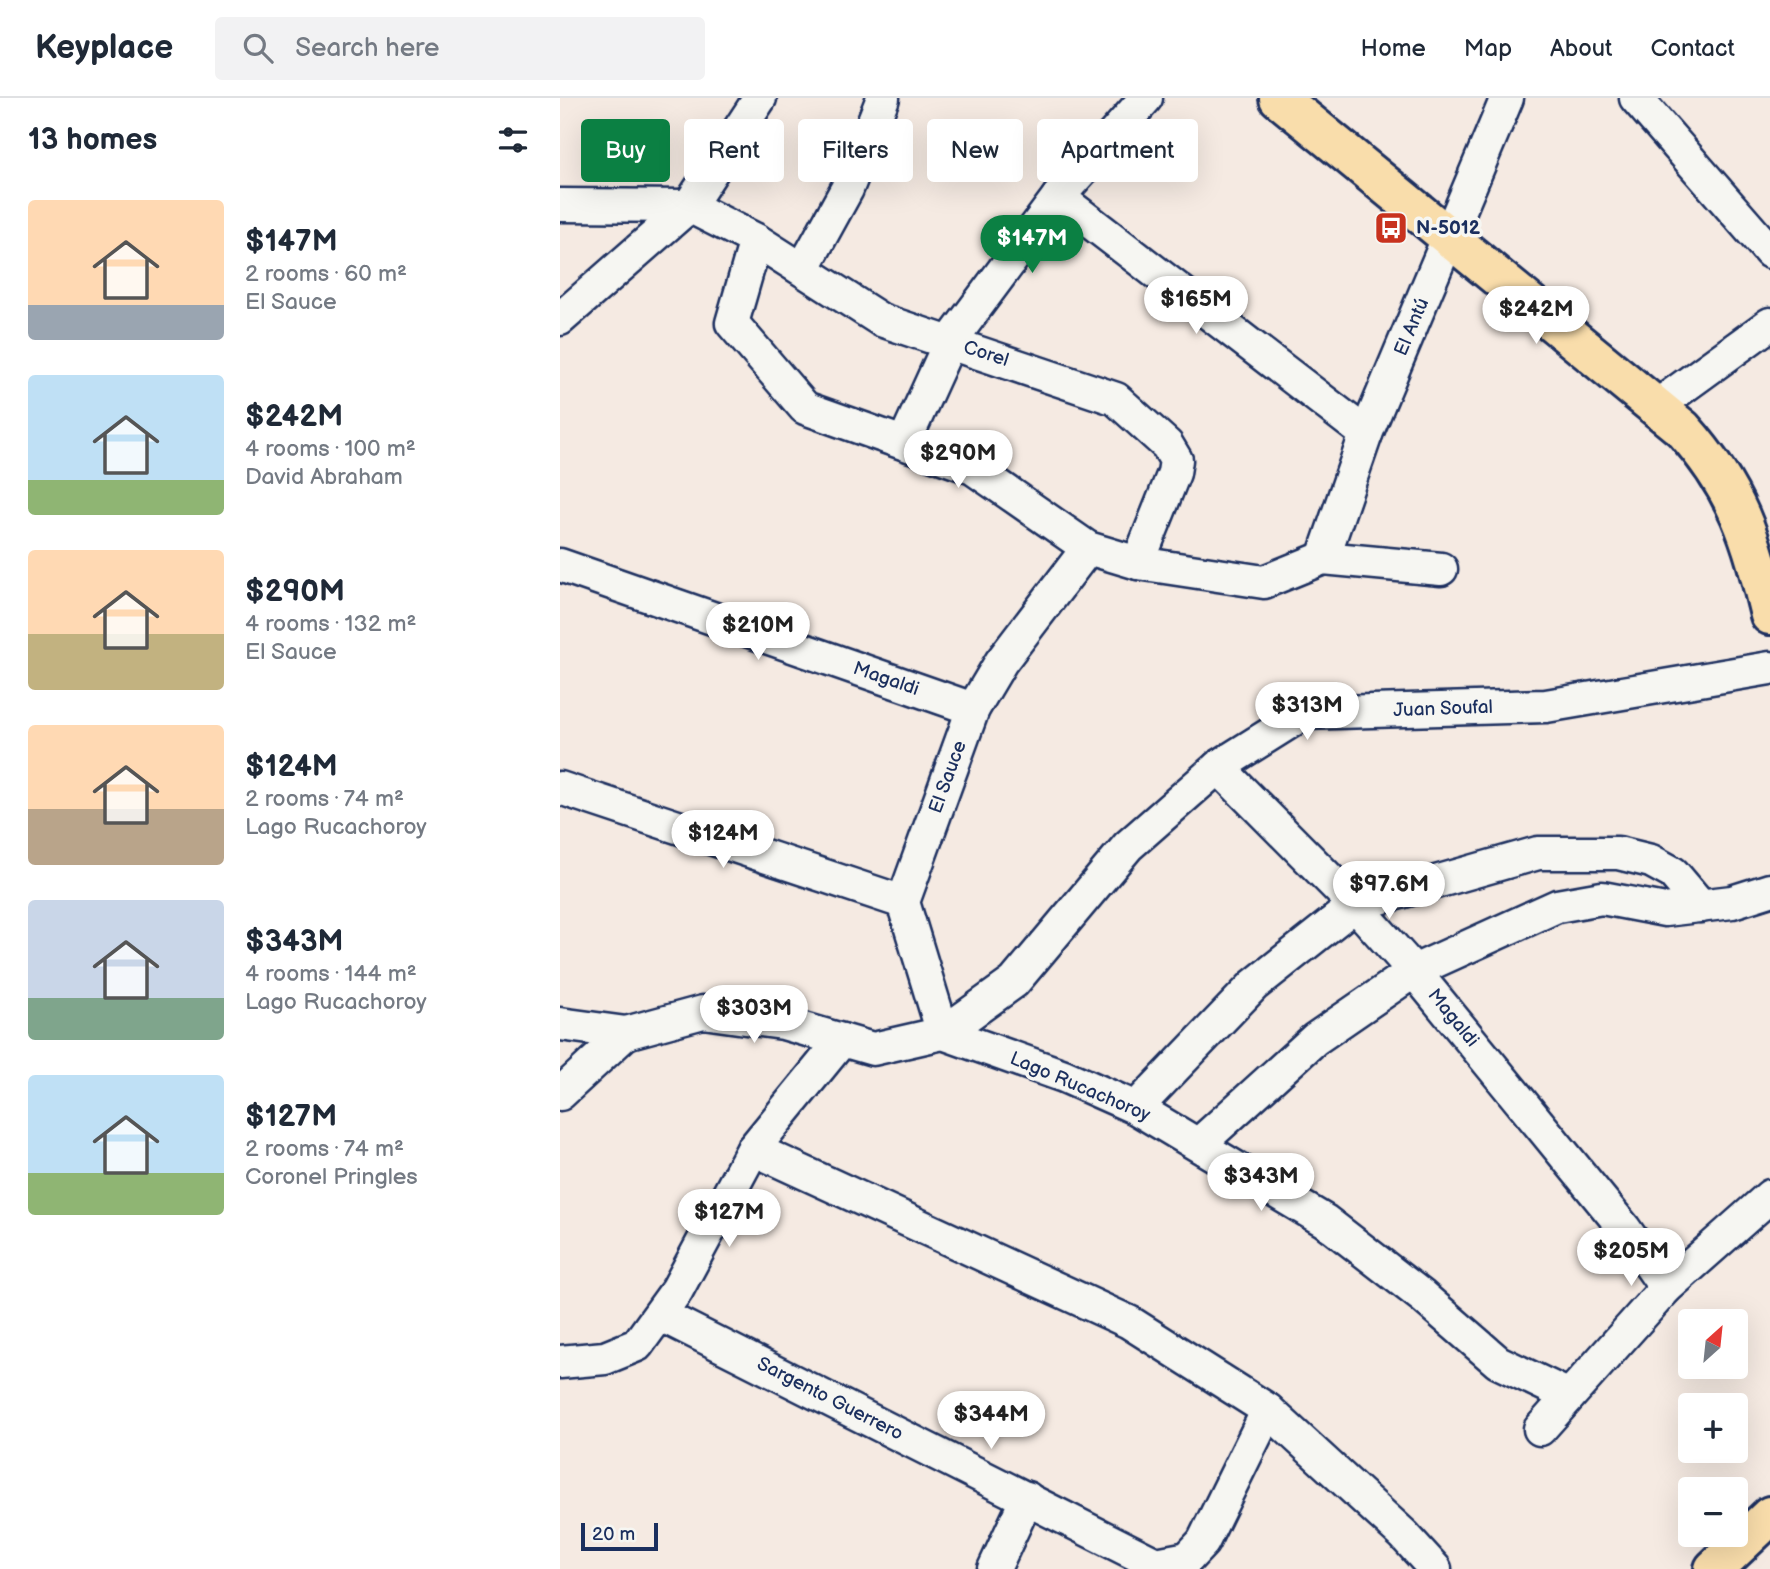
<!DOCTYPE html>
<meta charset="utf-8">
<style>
body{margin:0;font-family:"Balsamiq Sans",sans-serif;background:#f2f2f3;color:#1f2937;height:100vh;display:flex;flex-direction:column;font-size:26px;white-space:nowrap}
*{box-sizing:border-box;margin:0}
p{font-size:23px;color:#747a83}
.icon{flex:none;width:38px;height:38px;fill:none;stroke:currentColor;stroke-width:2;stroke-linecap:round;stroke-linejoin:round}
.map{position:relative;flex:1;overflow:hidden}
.panel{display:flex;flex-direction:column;background:#fff;width:560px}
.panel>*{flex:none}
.guide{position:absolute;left:21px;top:21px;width:665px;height:63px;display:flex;gap:14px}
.needle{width:46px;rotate:27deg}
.tools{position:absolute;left:1118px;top:1211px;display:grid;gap:14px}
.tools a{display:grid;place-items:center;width:70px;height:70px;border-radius:7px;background:#fff;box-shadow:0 7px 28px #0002;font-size:35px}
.scale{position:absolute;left:21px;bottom:18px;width:77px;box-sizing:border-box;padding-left:7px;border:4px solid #1b2f5e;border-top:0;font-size:19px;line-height:24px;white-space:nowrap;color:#1b2f5e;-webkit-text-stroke:5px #f6f6f2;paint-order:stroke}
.price{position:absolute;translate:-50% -60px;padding:0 16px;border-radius:24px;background:#fff;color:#222;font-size:23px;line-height:46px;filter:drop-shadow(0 2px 4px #0008)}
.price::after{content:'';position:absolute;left:50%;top:42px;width:21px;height:16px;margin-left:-10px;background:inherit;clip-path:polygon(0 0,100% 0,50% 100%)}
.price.current{background:#0b8043;color:#fff}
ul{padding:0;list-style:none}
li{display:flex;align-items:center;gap:21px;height:175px;padding:0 28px}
li span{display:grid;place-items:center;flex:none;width:196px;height:140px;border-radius:7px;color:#555}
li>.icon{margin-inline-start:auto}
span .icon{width:84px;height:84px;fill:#fffc;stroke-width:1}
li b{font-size:30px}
h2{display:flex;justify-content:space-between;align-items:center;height:84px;padding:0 28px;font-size:30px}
.tag{padding:0 24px;border-radius:7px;background:#fff;box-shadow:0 7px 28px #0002;font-size:24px;line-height:63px}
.tag.current{background:#0b8043;color:#fff}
header{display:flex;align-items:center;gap:42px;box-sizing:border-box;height:98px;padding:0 35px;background:#fff;border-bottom:2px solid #e0e1e3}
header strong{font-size:33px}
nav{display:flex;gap:38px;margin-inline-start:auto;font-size:24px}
.search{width:490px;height:63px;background:#f2f2f3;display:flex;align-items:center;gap:18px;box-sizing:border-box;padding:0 24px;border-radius:7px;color:#747a83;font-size:26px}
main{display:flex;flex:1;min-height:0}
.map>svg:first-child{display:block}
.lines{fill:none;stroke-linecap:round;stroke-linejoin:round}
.minor-casing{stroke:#1b2f5e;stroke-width:37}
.major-casing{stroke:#1b2f5e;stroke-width:44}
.minor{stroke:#f6f6f2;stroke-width:32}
.major{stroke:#f9ddab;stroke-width:38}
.labels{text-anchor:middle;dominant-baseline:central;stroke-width:7;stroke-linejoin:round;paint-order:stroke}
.poi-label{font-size:19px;font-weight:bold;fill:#1b2f5e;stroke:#f6f6f2;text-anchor:start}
.street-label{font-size:19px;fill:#1b2f5e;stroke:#f6f6f2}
</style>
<header>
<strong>Keyplace</strong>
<div class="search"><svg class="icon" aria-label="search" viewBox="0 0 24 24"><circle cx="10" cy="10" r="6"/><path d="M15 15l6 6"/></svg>Search here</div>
<nav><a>Home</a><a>Map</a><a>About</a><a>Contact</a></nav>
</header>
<main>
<section class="panel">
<h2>13 homes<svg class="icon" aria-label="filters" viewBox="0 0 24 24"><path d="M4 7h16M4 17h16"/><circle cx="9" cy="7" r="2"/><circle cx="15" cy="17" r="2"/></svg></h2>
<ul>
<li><span style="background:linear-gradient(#ffd9b3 75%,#9aa5b1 0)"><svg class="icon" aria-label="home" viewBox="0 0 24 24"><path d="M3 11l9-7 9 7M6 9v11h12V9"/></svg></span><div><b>$147M</b><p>2 rooms · 60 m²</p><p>El Sauce</p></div></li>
<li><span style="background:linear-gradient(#bfe0f5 75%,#8fb573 0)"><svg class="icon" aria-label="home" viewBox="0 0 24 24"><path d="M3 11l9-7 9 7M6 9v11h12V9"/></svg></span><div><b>$242M</b><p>4 rooms · 100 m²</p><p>David Abraham</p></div></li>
<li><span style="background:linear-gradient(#ffd9b3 60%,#c2b280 0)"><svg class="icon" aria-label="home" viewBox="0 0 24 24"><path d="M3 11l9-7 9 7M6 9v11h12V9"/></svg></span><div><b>$290M</b><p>4 rooms · 132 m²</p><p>El Sauce</p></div></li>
<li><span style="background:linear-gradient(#ffd9b3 60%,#b9a48a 0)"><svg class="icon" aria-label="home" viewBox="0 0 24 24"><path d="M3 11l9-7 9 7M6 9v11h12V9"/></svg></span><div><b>$124M</b><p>2 rooms · 74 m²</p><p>Lago Rucachoroy</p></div></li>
<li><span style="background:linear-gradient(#c9d6e8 70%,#7fa58c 0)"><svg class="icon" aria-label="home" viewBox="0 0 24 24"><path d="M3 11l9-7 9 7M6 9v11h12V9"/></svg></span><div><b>$343M</b><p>4 rooms · 144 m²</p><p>Lago Rucachoroy</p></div></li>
<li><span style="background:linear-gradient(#bfe0f5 70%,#8fb573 0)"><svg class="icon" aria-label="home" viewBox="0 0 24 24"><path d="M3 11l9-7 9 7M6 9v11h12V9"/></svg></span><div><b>$127M</b><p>2 rooms · 74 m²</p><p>Coronel Pringles</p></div></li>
</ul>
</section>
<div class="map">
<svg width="1210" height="1471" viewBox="0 0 1210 1471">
<rect width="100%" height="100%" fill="#f5eae2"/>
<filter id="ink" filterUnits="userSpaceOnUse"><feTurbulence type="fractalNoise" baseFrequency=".0143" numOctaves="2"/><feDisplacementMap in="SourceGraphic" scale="14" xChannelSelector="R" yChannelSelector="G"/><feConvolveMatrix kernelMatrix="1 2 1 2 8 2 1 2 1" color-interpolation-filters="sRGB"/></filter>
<g filter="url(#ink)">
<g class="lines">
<defs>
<g id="minor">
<polyline points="1076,0 1210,154"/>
<polyline points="498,99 806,336"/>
<polyline points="0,107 129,108 196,142 321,222 556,301 607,347 616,362 614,375 578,465"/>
<polyline points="196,142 172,225 245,310 413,370 528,450 578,465 704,484 763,460 881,471"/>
<polyline points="243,171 287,91 323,0"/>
<polyline points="0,221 129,108 200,0"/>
<polyline points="1097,308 1210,226"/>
<polyline points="344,345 390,244 498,99 586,0"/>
<polyline points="763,460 806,336 947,0"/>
<polyline points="0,467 413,611"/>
<polyline points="658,669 795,807 854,873 1064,1130 1106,1190"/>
<polyline points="0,690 343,804"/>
<polyline points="0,926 66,935 143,914 223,925 313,951 383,935 504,978 576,1010 765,1123 862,1198 938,1264 1009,1298"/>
<polyline points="383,935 454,884 568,748 658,669 744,615 986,608 1210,570"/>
<polyline points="383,935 343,804 413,611 441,564 528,450"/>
<polyline points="0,996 66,935"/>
<polyline points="576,1010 694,887 795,807 978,755 1058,755 1091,763 1113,775 1141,808"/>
<polyline points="639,1046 755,941 854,873 997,808 1042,800 1105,812 1172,804 1210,792"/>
<polyline points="193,1051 569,1224 708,1312 844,1437 875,1471"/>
<polyline points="101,1217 596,1466 628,1460 643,1444 708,1312"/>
<polyline points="0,1264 45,1260 77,1247 117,1192 193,1051 282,942"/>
<polyline points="980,1331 1106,1190 1210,1098"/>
<polyline points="434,1471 467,1400"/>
</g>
<g id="major">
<path d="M719,0L1123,331C1178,393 1191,438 1210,517"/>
<polyline points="1154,1471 1210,1418"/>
</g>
</defs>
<!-- minor casing -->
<use href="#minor" class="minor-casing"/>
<!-- major casing -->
<use href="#major" class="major-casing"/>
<!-- minor -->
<use href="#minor" class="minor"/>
<!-- major -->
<use href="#major" class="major"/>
</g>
</g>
<!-- icons -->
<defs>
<symbol id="bus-square" viewBox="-11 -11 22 22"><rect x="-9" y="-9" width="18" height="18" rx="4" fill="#c8321e" stroke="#f6f6f2"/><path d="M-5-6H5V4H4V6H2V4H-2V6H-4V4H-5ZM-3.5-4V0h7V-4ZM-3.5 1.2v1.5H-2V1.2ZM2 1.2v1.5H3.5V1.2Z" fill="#fff"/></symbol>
</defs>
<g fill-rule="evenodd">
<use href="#bus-square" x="812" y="111" width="38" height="38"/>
</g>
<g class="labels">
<!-- poi labels -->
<g class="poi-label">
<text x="856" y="130">N-5012</text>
</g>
<!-- street labels -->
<g class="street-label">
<text transform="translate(852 229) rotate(-67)">El Antú</text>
<text transform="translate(426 256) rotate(18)">Corel</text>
<text transform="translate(326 581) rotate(19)">Magaldi</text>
<text transform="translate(883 611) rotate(-2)">Juan Soufal</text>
<text transform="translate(388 679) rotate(-70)">El Sauce</text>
<text transform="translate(893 920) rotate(51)">Magaldi</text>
<text transform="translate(520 989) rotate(23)">Lago Rucachoroy</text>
<text transform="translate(270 1301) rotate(27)">Sargento Guerrero</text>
</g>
</g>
</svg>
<div class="tools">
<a><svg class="needle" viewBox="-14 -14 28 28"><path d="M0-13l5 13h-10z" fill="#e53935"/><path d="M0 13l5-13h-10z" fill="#747a83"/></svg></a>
<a>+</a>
<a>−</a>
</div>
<div class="scale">20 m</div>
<b class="price current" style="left:472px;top:177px">$147M</b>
<b class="price" style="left:636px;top:238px">$165M</b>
<b class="price" style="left:976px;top:248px">$242M</b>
<b class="price" style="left:398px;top:392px">$290M</b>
<b class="price" style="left:198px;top:564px">$210M</b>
<b class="price" style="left:747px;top:644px">$313M</b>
<b class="price" style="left:163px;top:772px">$124M</b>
<b class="price" style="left:829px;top:823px">$97.6M</b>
<b class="price" style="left:194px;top:947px">$303M</b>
<b class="price" style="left:701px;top:1115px">$343M</b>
<b class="price" style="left:169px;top:1151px">$127M</b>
<b class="price" style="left:1071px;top:1190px">$205M</b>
<b class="price" style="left:431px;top:1353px">$344M</b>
<div class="guide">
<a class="tag current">Buy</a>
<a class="tag">Rent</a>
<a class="tag">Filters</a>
<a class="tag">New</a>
<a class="tag">Apartment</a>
</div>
</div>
</main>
